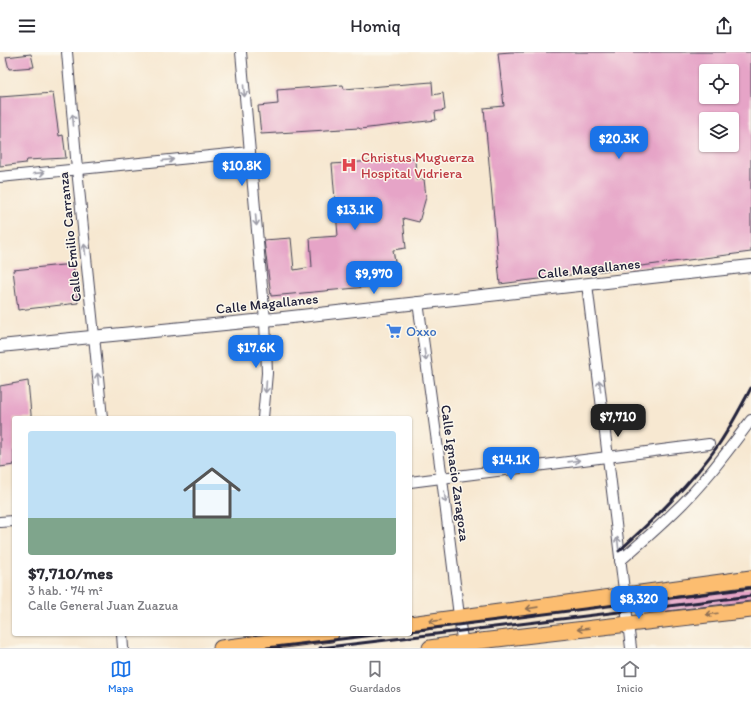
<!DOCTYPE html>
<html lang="es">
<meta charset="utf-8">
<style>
body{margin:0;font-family:Itim,sans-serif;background:#f2f2f3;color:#2b2b33;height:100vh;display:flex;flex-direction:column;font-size:15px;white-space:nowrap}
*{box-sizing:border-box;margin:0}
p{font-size:13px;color:#7c7c81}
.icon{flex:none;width:22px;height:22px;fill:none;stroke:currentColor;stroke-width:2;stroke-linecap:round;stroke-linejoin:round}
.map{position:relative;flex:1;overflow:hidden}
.drawer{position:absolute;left:12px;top:364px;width:400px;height:220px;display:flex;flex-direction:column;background:#fff;border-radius:4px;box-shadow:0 1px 3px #0004}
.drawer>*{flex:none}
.tools{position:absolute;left:699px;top:12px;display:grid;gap:8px}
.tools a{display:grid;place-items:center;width:40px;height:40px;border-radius:4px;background:#fff;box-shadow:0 1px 3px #0004;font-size:20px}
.price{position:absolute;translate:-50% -34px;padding:0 9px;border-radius:8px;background:#1a73e8;color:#fff;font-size:13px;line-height:26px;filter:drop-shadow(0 1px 2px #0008)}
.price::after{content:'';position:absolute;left:50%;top:24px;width:12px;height:9px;margin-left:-6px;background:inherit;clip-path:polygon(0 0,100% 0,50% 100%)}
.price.active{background:#222;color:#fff}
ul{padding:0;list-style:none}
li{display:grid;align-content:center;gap:8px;height:212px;padding:0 16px}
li+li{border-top:1px solid #e1e1e2}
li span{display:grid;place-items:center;height:124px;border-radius:4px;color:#555}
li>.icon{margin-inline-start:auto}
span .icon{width:72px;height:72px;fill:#fffc;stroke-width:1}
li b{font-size:17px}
header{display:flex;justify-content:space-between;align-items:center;height:52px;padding:0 16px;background:#fff;font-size:18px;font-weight:600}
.tab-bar{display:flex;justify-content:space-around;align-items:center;height:56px;border-top:1px solid #e1e1e2;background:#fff;font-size:11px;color:#7c7c81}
.tab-bar a{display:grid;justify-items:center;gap:2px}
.tab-bar .active{color:#1a73e8}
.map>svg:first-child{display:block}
.building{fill:#e6a4c7;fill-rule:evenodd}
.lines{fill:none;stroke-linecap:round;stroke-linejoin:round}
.minor-casing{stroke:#424052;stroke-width:12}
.tertiary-casing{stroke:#424052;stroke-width:14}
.primary-casing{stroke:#424052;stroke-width:17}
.minor{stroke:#fff;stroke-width:10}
.tertiary{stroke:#fff;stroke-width:12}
.primary{stroke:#fcbd6f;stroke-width:15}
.rail{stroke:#22223b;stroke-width:3}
.oneway{stroke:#9c9ca7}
.oneway2{stroke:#8f7055}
.labels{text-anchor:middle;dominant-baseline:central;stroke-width:3;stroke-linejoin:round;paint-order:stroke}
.health-label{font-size:14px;fill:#be3a42;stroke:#fbf7ec;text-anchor:start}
.street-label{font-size:14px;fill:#22223b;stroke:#fbf7ec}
.shop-label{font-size:14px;fill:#366cbe;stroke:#fbf7ec;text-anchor:start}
</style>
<header><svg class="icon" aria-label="menu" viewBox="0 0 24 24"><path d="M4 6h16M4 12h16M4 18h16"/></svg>Homiq<svg class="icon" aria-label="share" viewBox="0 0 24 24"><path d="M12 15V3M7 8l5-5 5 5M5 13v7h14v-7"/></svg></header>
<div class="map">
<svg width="751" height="596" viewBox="0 0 751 596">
<rect width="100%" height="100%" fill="#fbf7ec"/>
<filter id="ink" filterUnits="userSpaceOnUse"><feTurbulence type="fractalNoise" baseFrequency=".025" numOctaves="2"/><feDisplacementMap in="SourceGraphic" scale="8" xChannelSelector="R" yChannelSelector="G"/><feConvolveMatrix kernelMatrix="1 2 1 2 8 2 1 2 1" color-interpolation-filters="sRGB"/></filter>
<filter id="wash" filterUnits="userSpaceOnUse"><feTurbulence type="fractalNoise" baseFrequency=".012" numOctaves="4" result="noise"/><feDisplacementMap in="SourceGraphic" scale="16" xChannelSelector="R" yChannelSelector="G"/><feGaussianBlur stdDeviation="0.9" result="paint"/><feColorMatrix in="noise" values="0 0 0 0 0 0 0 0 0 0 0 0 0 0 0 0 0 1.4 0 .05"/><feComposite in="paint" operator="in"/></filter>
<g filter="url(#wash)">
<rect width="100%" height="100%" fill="#f7e8d1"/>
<g id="blocks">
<!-- building -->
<g class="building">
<path d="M511,0H751V200L500,232L484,56L504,54L498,1ZM706,19H732V45H706ZM706,67H732V93H706Z"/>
<polygon points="31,2 34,15 9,17 6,5"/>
<polygon points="432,30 433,43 443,41 445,58 435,60 436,68 360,77 359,76 261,82 258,54 278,52 277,38 343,33 344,37"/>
<polygon points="53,41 59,84 63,83 66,106 27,108 26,111 0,114 0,45"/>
<polygon points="415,106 416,128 424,127 426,145 419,170 403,166 406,196 393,198 399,232 271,244 264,188 291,186 294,218 312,215 310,186 338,184 332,112"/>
<polygon points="73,212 78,251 18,258 13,218"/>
<polygon points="28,329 31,362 31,366 14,366 14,413 0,415 0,334"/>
<polygon points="751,535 751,549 659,560 657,548"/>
</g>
</g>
</g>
<g filter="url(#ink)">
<use href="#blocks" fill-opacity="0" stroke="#424052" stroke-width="1"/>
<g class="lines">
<defs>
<g id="minor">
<polyline points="67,0 77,117 94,284 102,366"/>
<polyline points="241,0 265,268 267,321 263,366"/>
<polyline points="0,125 250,100"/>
<polyline points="587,232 631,596"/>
<polyline points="418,250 442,427 463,596"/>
<polyline points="410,430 709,392"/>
<polyline points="0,470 14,469"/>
<path d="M620,509C638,493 656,478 673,461C702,434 727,400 751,368"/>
<polyline points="122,582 123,596"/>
</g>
<polyline id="tertiary" points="0,294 265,268 751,214"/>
<g id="primary">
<polyline points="410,572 751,526"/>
<polyline points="221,596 331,582"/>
<polyline points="430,596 463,591 751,558"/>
</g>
</defs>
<!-- minor casing -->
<use href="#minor" class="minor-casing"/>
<!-- tertiary casing -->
<use href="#tertiary" class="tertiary-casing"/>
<!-- primary casing -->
<use href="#primary" class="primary-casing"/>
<!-- minor -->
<use href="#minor" class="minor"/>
<!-- tertiary -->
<use href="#tertiary" class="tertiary"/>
<!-- primary -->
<use href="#primary" class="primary"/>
<!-- rail -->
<g class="rail">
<path d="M619,499C655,466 691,432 719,392C731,374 741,355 751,336"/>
<polyline points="410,579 751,536"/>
<polyline points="267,596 382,582"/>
<polyline points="320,596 751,544"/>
</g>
</g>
<!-- one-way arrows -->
<defs><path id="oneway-shaft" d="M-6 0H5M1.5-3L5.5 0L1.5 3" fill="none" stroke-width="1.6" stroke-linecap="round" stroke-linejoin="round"/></defs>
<g class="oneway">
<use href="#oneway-shaft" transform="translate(244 39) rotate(85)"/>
<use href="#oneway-shaft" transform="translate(73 68) rotate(-95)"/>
<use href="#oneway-shaft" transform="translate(168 108) rotate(-6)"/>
<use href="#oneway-shaft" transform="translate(39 121) rotate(-6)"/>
<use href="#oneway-shaft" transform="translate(256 168) rotate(85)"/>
<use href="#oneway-shaft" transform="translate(85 198) rotate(-96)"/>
<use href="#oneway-shaft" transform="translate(425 303) rotate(82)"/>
<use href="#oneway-shaft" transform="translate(98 327) rotate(-95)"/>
<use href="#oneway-shaft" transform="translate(600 334) rotate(-97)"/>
<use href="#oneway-shaft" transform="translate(266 335) rotate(94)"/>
<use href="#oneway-shaft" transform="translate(574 409) rotate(-8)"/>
<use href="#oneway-shaft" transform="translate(445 445) rotate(83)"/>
<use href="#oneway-shaft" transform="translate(618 491) rotate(-96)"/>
</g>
<g class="oneway2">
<use href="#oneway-shaft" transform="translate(532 556) rotate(172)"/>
<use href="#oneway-shaft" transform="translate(712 562) rotate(173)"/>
<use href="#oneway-shaft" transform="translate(435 569) rotate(173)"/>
<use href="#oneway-shaft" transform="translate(583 577) rotate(173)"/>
</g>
</g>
<!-- icons -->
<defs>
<symbol id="hospital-bare" viewBox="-9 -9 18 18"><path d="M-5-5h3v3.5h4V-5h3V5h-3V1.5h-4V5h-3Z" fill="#e0444e" stroke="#fbf7ec" stroke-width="2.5" paint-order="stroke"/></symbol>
<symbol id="supermarket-bare" viewBox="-9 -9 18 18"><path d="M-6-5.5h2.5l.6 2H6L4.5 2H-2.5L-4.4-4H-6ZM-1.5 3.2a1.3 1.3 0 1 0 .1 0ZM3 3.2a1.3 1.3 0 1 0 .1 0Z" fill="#3f7fe0" stroke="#fbf7ec" stroke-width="2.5" paint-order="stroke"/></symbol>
</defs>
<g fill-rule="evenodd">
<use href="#hospital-bare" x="338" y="102" width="22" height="22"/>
<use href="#supermarket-bare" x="383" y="268" width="22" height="22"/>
</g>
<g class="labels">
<!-- health labels -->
<g class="health-label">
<text x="361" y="105">Christus Muguerza<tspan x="361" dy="16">Hospital Vidriera</tspan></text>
</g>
<!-- street labels -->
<g class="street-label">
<text transform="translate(70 185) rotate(-96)">Calle Emilio Carranza</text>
<text transform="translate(589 217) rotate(-6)">Calle Magallanes</text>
<text transform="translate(267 252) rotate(-6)">Calle Magallanes</text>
<text transform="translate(455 421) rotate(82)">Calle Ignacio Zaragoza</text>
</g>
<!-- shop labels -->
<g class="shop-label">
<text x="406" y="279">Oxxo</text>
</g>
</g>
</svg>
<div class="tools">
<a><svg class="icon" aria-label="locate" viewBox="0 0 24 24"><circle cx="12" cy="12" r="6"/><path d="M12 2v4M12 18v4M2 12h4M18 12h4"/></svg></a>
<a><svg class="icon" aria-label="layers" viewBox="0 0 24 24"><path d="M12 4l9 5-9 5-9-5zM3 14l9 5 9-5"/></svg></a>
</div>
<b class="price" style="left:619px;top:108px">$20.3K</b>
<b class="price" style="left:242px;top:135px">$10.8K</b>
<b class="price" style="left:355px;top:179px">$13.1K</b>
<b class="price" style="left:374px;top:243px">$9,970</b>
<b class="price" style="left:256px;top:317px">$17.6K</b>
<b class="price active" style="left:618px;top:386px">$7,710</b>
<b class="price" style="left:511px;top:429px">$14.1K</b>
<b class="price" style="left:639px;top:568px">$8,320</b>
<section class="drawer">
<ul>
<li><span style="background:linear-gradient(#bfe0f5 70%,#7fa58c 0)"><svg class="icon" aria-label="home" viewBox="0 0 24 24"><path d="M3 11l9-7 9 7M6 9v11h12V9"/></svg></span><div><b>$7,710/mes</b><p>3 hab. · 74 m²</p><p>Calle General Juan Zuazua</p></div></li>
</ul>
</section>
</div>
<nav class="tab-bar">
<a class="active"><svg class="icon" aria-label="map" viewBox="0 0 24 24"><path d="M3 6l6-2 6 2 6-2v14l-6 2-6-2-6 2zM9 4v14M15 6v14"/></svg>Mapa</a>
<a><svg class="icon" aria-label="saved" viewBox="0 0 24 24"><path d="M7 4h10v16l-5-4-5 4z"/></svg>Guardados</a>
<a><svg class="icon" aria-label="home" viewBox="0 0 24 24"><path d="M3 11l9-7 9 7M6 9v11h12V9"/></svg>Inicio</a>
</nav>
